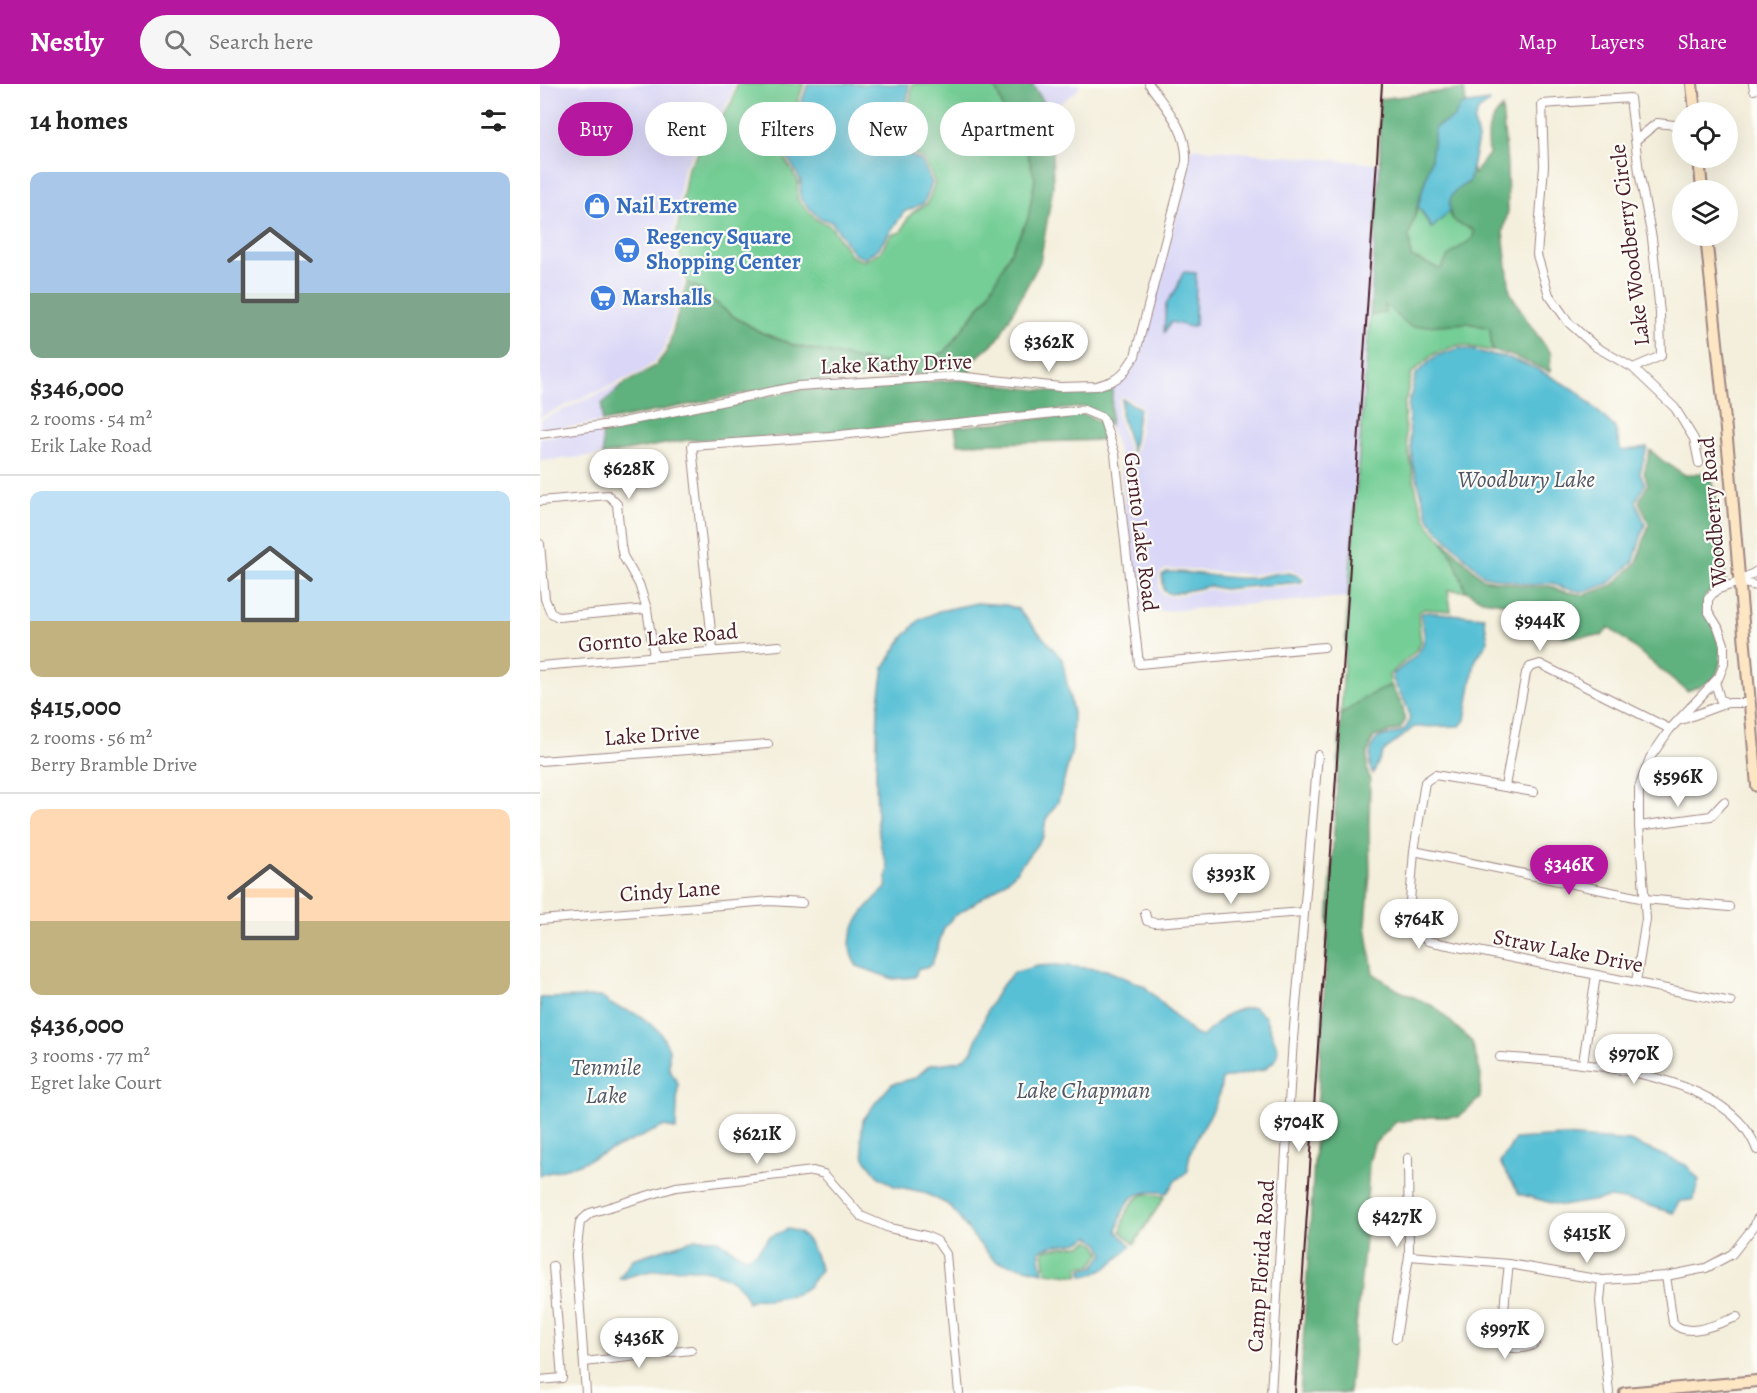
<!DOCTYPE html>
<meta charset="utf-8">
<style>
body{margin:0;font-family:Alegreya,serif;background:#f6f6f6;color:#222;height:100vh;display:flex;flex-direction:column;font-size:22px;white-space:nowrap}
*{box-sizing:border-box;margin:0}
p{font-size:20px;color:#767676}
.icon{flex:none;width:33px;height:33px;fill:none;stroke:currentColor;stroke-width:2;stroke-linecap:round;stroke-linejoin:round}
.map{position:relative;flex:1;overflow:hidden}
.drawer{display:flex;flex-direction:column;background:#fff;width:540px}
.drawer>*{flex:none}
.hud{position:absolute;left:18px;top:18px;width:570px;height:54px;display:flex;gap:12px}
.fabs{position:absolute;left:1132px;top:18px;display:grid;gap:12px}
.fabs a{display:grid;place-items:center;width:66px;height:66px;border-radius:50%;background:#fff;box-shadow:0 6px 24px #0002;font-size:30px}
.price{position:absolute;translate:-50% -51px;padding:0 14px;border-radius:21px;background:#fff;color:#222;font-size:20px;line-height:39px;filter:drop-shadow(0 2px 3px #0008)}
.price::after{content:'';position:absolute;left:50%;top:36px;width:18px;height:14px;margin-left:-9px;background:inherit;clip-path:polygon(0 0,100% 0,50% 100%)}
.price.on{background:#b5179e;color:#fff}
ul{padding:0;list-style:none}
li{display:grid;align-content:center;gap:12px;height:318px;padding:0 30px}
li+li{border-top:2px solid #e0e0e0}
li span{display:grid;place-items:center;height:186px;border-radius:12px;color:#555}
li>.icon{margin-inline-start:auto}
span .icon{width:108px;height:108px;fill:#fffc;stroke-width:1}
li b{font-size:26px}
h2{display:flex;justify-content:space-between;align-items:center;height:72px;padding:0 30px;font-size:26px}
.pill{padding:0 21px;border-radius:27px;background:#fff;box-shadow:0 6px 24px #0002;font-size:21px;line-height:54px}
.pill.on{background:#b5179e;color:#fff}
header{display:flex;align-items:center;gap:36px;box-sizing:border-box;height:84px;padding:0 30px;background:#b5179e;color:#fff}
header strong{font-size:28px}
nav{display:flex;gap:33px;margin-inline-start:auto;font-size:21px}
.search{width:420px;height:54px;background:#f6f6f6;display:flex;align-items:center;gap:15px;box-sizing:border-box;padding:0 21px;border-radius:33px;color:#767676;font-size:22px}
main{display:flex;flex:1;min-height:0}
.map>svg:first-child{display:block}
.built{fill:#d9d6f7;fill-rule:evenodd}
.green{fill:#74ce95;stroke:#5f7660;stroke-width:1.5}
.forest{fill:#5fb17e;stroke:#546854;stroke-width:1.5}
.water{fill:#58c0d5;stroke:#517080;stroke-width:1.5}
.lines{fill:none;stroke-linecap:round;stroke-linejoin:round}
.street-casing{stroke:#9f8784;stroke-width:10}
.secondary-casing{stroke:#9f8784;stroke-width:14}
.street{stroke:#fff;stroke-width:8}
.secondary{stroke:#fce6c4;stroke-width:10}
.rail{stroke:#4a1f2b;stroke-width:2}
.labels{text-anchor:middle;dominant-baseline:central;stroke-width:4.5;stroke-linejoin:round;paint-order:stroke}
.shop-label{font-size:22px;font-weight:bold;fill:#366cbe;stroke:#fdfcf7;text-anchor:start}
.street-label{font-size:22px;fill:#4a1f2b;stroke:#fdfcf7}
.water-label{font-size:24px;font-style:italic;fill:#4f5766;stroke:#fdfcf7}
</style>
<header>
<strong>Nestly</strong>
<div class="search"><svg class="icon" aria-label="search" viewBox="0 0 24 24"><circle cx="10" cy="10" r="6"/><path d="M15 15l6 6"/></svg>Search here</div>
<nav><a>Map</a><a>Layers</a><a>Share</a></nav>
</header>
<main>
<section class="drawer">
<h2>14 homes<svg class="icon" aria-label="filters" viewBox="0 0 24 24"><path d="M4 7h16M4 17h16"/><circle cx="9" cy="7" r="2"/><circle cx="15" cy="17" r="2"/></svg></h2>
<ul>
<li><span style="background:linear-gradient(#a9c7e8 65%,#7fa58c 0)"><svg class="icon" aria-label="home" viewBox="0 0 24 24"><path d="M3 11l9-7 9 7M6 9v11h12V9"/></svg></span><div><b>$346,000</b><p>2 rooms · 54 m²</p><p>Erik Lake Road</p></div></li>
<li><span style="background:linear-gradient(#bfe0f5 70%,#c2b280 0)"><svg class="icon" aria-label="home" viewBox="0 0 24 24"><path d="M3 11l9-7 9 7M6 9v11h12V9"/></svg></span><div><b>$415,000</b><p>2 rooms · 56 m²</p><p>Berry Bramble Drive</p></div></li>
<li><span style="background:linear-gradient(#ffd9b3 60%,#c2b280 0)"><svg class="icon" aria-label="home" viewBox="0 0 24 24"><path d="M3 11l9-7 9 7M6 9v11h12V9"/></svg></span><div><b>$436,000</b><p>3 rooms · 77 m²</p><p>Egret lake Court</p></div></li>
</ul>
</section>
<div class="map">
<svg width="1217" height="1309" viewBox="0 0 1217 1309">
<rect width="100%" height="100%" fill="#fdfcf7"/>
<filter id="ink" filterUnits="userSpaceOnUse"><feTurbulence type="fractalNoise" baseFrequency=".0167" numOctaves="2"/><feDisplacementMap in="SourceGraphic" scale="12" xChannelSelector="R" yChannelSelector="G"/><feConvolveMatrix kernelMatrix="1 2 1 2 8 2 1 2 1" color-interpolation-filters="sRGB"/></filter>
<filter id="wash" filterUnits="userSpaceOnUse"><feTurbulence type="fractalNoise" baseFrequency=".008" numOctaves="4" result="noise"/><feDisplacementMap in="SourceGraphic" scale="24" xChannelSelector="R" yChannelSelector="G"/><feGaussianBlur stdDeviation="1.35" result="paint"/><feColorMatrix in="noise" values="0 0 0 0 0 0 0 0 0 0 0 0 0 0 0 0 0 1.4 0 .05"/><feComposite in="paint" operator="in"/></filter>
<g filter="url(#wash)">
<rect width="100%" height="100%" fill="#f4efdc"/>
<!-- built -->
<g class="built">
<polygon points="0,0 194,0 189,17 144,83 133,153 143,200 124,266 115,277 101,288 0,333"/>
<polygon points="492,0 540,0 538,6 519,20 522,26 520,42"/>
<path d="M650,64L840,80L808,513L597,529L579,370L570,342L573,302L591,287L599,273L648,89ZM583,312L600,321L602,324L598,357L595,369L592,371L589,369L577,331L579,315ZM626,485L657,486L711,491L749,485L763,491L766,498L761,501L705,506L682,508L669,505L631,513L622,510L619,504V490Z"/>
<polygon points="86,298 62,320 62,338 0,347 0,336"/>
<polygon points="62,345 63,371 0,377 0,354"/>
</g>
<!-- green -->
<g class="green">
<path d="M197,0H264L251,37L245,75L258,97L257,115L277,136L290,141L311,172L323,177L340,168L351,151L361,148C369,130 370,129 387,120L395,99L384,75L364,65L363,50L369,28L372,0H454L465,29L484,58L493,88L495,95L488,135L447,213L405,268L373,280L329,277L256,262L220,248L191,231L157,203L147,199L136,153L148,84L192,18Z"/>
<path d="M878,122L891,144L910,127L911,133L934,147L933,154C922,164 907,169 902,184L899,185L871,173L869,151Z"/>
<polygon points="844,221 907,239 928,239 950,244 952,267 919,261 894,270 872,289 864,322 866,354 877,410 885,434 892,445 901,454 913,473 926,507 908,506 911,527 884,525 878,529 881,558 875,568 849,591 851,601 826,613 801,631 808,513 830,232 845,228"/>
<path d="M605,1110L625,1112L594,1160L581,1147C585,1131 589,1116 605,1110Z"/>
<polygon points="550,1156 557,1162 561,1169 552,1181 539,1183 538,1192 506,1188 503,1169 507,1165 542,1161"/>
</g>
<!-- forest -->
<g class="forest">
<polygon points="454,0 492,0 520,42 512,62 513,103 500,178 458,255 427,282 432,290 401,289 257,299 62,338 62,320 86,298 102,290 117,280 127,267 147,199 157,203 191,231 220,248 256,262 329,277 373,280 405,268 447,213 488,135 495,95 493,88 484,58 465,29"/>
<path d="M924,5L926,19L921,21L914,34L895,43L891,76L869,151L871,173L899,185L902,184L908,172L933,154L934,147C929,142 922,142 917,139C907,132 905,111 916,104C919,101 925,100 929,98L932,83L934,90L949,70C947,49 946,40 962,24L967,80L968,127L963,148L970,208L988,238L1011,270L1010,288L970,271L952,267L950,244L928,239L871,243L845,221V228L830,232L840,80L839,15Z"/>
<path d="M417,296C463,298 530,318 573,301L570,342L545,323L290,349L216,354L148,356L63,371L62,345L258,306Z"/>
<polygon points="543,330 559,337 566,356 418,360 415,343"/>
<path d="M1110,366L1123,377L1145,391L1168,388L1176,412L1186,498L1175,502L1165,512C1162,525 1167,532 1173,543C1182,559 1185,587 1169,598C1163,602 1154,604 1147,607L1069,543L1062,552L1025,553L975,521L942,516L926,507L913,473L901,454L943,495L992,503L1011,502L1022,507L1045,511L1073,501L1097,478L1109,440L1099,417L1108,400L1104,389Z"/>
<polygon points="851,601 863,623 865,637 860,645 834,653 831,658 827,671 827,685 830,696 829,744 830,789 826,841 833,889 858,906 895,923 932,958 941,991 940,1014 919,1033 890,1033 856,1038 834,1060 829,1079 827,1117 829,1118 809,1309 760,1309 801,631 826,613"/>
</g>
<!-- water -->
<g class="water">
<polygon points="268,0 369,0 366,27 359,50 361,67 382,77 392,99 384,119 364,128 338,165 324,174 314,170 292,138 279,134 260,114 261,97 248,74 254,38"/>
<path d="M949,17V19L938,27L934,38L938,55L929,98C916,106 907,109 910,127L892,144L878,122L891,76L895,43L914,34L921,21Z"/>
<polygon points="643,188 656,189 655,241 651,243 631,238 624,249 626,220 637,204"/>
<polygon points="920,264 969,274 997,285 1037,307 1075,344 1081,367 1107,363 1100,389 1105,400 1096,417 1105,440 1094,477 1070,499 1045,508 1023,504 1012,499 992,501 944,492 895,443 888,433 873,381 870,354 868,322 876,290 896,272"/>
<polygon points="582,315 599,324 592,368 581,330"/>
<path d="M627,488C655,487 686,496 713,494C730,492 749,483 763,496L761,498L683,505L669,502L631,510L624,507L622,491Z"/>
<path d="M437,519L466,521L478,525L522,575L533,629L532,666L518,718L506,735L503,753L474,790L460,802L412,834L404,844L392,880L387,884H378L375,893L353,895L317,882C297,853 325,823 346,804L348,784L341,763L337,736L336,691L338,624L344,583L362,555L379,536L399,527Z"/>
<path d="M885,528L944,533L948,557L935,577L925,636L920,642L874,643L843,668L833,690C828,684 829,661 837,655C848,648 865,653 869,637C872,622 855,606 852,592C862,580 882,573 884,555C885,546 881,539 881,530Z"/>
<path d="M516,881L566,886L604,902L654,950L662,953C681,936 686,925 714,923L725,933L738,965L736,975L725,985L682,995C681,1001 680,1008 678,1014C671,1036 646,1062 648,1087L635,1097L627,1109C592,1104 585,1115 577,1147L591,1162C576,1176 563,1191 542,1192V1185L554,1183L564,1170L560,1161L550,1152C532,1166 514,1155 499,1168L503,1188L455,1177L437,1157L409,1121L383,1108L354,1102L339,1093L324,1074L321,1055L323,1036L336,1018L352,1000L375,994L390,981L420,977L432,967L448,925L460,904L473,889L497,882Z"/>
<polygon points="61,913 72,921 99,931 120,948 129,965 129,985 138,999 136,1046 125,1042 37,1081 0,1091 0,914"/>
<polygon points="1023,1052 1090,1057 1146,1081 1159,1096 1153,1116 1140,1117 1133,1129 1098,1118 1070,1114 1022,1122 979,1110 960,1079 975,1055"/>
<path d="M248,1145C270,1148 274,1169 281,1186L268,1203L257,1210L228,1215L216,1214L208,1218C194,1173 115,1182 82,1195L79,1194L93,1175L155,1155H176L201,1171L207,1173L216,1169L229,1153Z"/>
</g>
</g>
<g filter="url(#ink)">
<g class="lines">
<defs>
<g id="street">
<polyline points="1213,0 1214,6"/>
<polyline points="1096,56 1117,39 1143,42"/>
<polyline points="1093,284 1121,272 1120,229 1112,154 1099,88 1090,14 1002,20 1004,82 997,171 1009,211 1029,239 1056,263 1093,284 1135,324 1154,355 1159,379"/>
<path d="M0,350L78,339L258,302L417,292L520,303L557,302L572,297L582,291L595,272L646,78C648,46 626,24 609,0"/>
<polyline points="0,417 68,411 77,420 81,462 83,472 99,500 107,525 114,572"/>
<polyline points="0,460 5,515 11,529 18,533 107,525"/>
<polyline points="1199,498 1217,502"/>
<polyline points="173,567 152,362 290,352 544,326 563,334 575,370 599,580 784,563"/>
<polyline points="0,582 239,562"/>
<polyline points="1175,598 1180,615 1187,619"/>
<polyline points="1141,636 1187,619 1209,619"/>
<polyline points="0,677 228,660"/>
<polyline points="965,702 986,589 990,583 1000,580 1130,645"/>
<polyline points="994,708 895,691 885,698 874,767 868,842 888,857 1191,918"/>
<polyline points="1099,742 1171,732 1184,718"/>
<polyline points="874,767 1105,815 1189,823"/>
<polyline points="605,829 607,837 615,839 764,828"/>
<polyline points="0,836 230,817 262,819"/>
<polyline points="1096,898 1106,835 1099,742 1099,704 1110,674 1130,645 1179,593 1184,580 1184,560 1178,543 1168,527 1168,515 1176,506 1199,498 1217,487"/>
<path d="M960,973C1032,978 1188,985 1217,1066"/>
<polyline points="1043,979 1056,891"/>
<polyline points="869,1172 969,1180 1062,1196 1126,1192 1166,1184 1192,1170 1215,1141 1217,1135"/>
<path d="M1126,1192L1133,1239C1148,1255 1179,1239 1197,1233"/>
<polyline points="1062,1196 1060,1217 1069,1309"/>
<path d="M964,1245L989,1243L995,1245C1005,1266 976,1266 963,1262C961,1255 963,1251 963,1243C964,1222 966,1201 969,1180"/>
<polyline points="856,1254 869,1172 868,1074"/>
<polyline points="44,1278 151,1266"/>
<polyline points="0,1296 22,1294 13,1182"/>
<polyline points="46,1309 36,1171 40,1138 50,1129 136,1103 273,1087 284,1090 321,1132 349,1144 386,1152 397,1157 406,1170 419,1309"/>
<polyline points="731,1309 753,955 778,671"/>
</g>
<g id="secondary">
<polyline points="1152,0 1155,28"/>
<polyline points="1159,74 1162,106"/>
<polyline points="1166,152 1189,375 1217,702"/>
<polyline points="1085,1309 1217,1297"/>
</g>
</defs>
<!-- street casing -->
<use href="#street" class="street-casing"/>
<!-- secondary casing -->
<use href="#secondary" class="secondary-casing"/>
<!-- street -->
<use href="#street" class="street"/>
<!-- secondary -->
<use href="#secondary" class="secondary"/>
<!-- rail -->
<polyline class="rail" points="755,1309 842,0"/>
</g>
</g>
<!-- icons -->
<defs>
<symbol id="shop-disc" viewBox="-11 -11 22 22"><circle r="9.5" fill="#3f7fe0" stroke="#fdfcf7"/><path d="M-5-2.5h2.3a2.7 3.5 0 0 1 5.4 0H5L5.5 6h-11ZM-1.5-2.5h3a1.5 2.3 0 0 0-3 0Z" fill="#fff"/></symbol>
<symbol id="supermarket-disc" viewBox="-11 -11 22 22"><circle r="9.5" fill="#3f7fe0" stroke="#fdfcf7"/><path d="M-6-5.5h2.5l.6 2H6L4.5 2H-2.5L-4.4-4H-6ZM-1.5 3.2a1.3 1.3 0 1 0 .1 0ZM3 3.2a1.3 1.3 0 1 0 .1 0Z" fill="#fff"/></symbol>
</defs>
<g fill-rule="evenodd">
<use href="#shop-disc" x="42" y="107" width="30" height="30"/>
<use href="#supermarket-disc" x="72" y="151" width="30" height="30"/>
<use href="#supermarket-disc" x="48" y="199" width="30" height="30"/>
</g>
<g class="labels">
<!-- shop labels -->
<g class="shop-label">
<text x="76" y="122">Nail Extreme</text>
<text x="106" y="153">Regency Square<tspan x="106" dy="25">Shopping Center</tspan></text>
<text x="82" y="214">Marshalls</text>
</g>
<!-- street labels -->
<g class="street-label">
<text transform="translate(1090 161) rotate(-97)">Lake Woodberry Circle</text>
<text transform="translate(356 280) rotate(-2)">Lake Kathy Drive</text>
<text transform="translate(1173 428) rotate(-95)">Woodberry Road</text>
<text transform="translate(601 448) rotate(83)">Gornto Lake Road</text>
<text transform="translate(118 554) rotate(-5)">Gornto Lake Road</text>
<text transform="translate(112 651) rotate(-4)">Lake Drive</text>
<text transform="translate(130 807) rotate(-4)">Cindy Lane</text>
<text transform="translate(1028 867) rotate(11)">Straw Lake Drive</text>
<text transform="translate(721 1182) rotate(-86)">Camp Florida Road</text>
</g>
<!-- water labels -->
<g class="water-label">
<text x="986" y="395">Woodbury Lake</text>
<text x="66" y="983">Tenmile<tspan x="66" dy="28">Lake</tspan></text>
<text x="543" y="1006">Lake Chapman</text>
</g>
</g>
</svg>
<div class="fabs">
<a><svg class="icon" aria-label="locate" viewBox="0 0 24 24"><circle cx="12" cy="12" r="6"/><path d="M12 2v4M12 18v4M2 12h4M18 12h4"/></svg></a>
<a><svg class="icon" aria-label="layers" viewBox="0 0 24 24"><path d="M12 4l9 5-9 5-9-5zM3 14l9 5 9-5"/></svg></a>
</div>
<b class="price" style="left:509px;top:289px">$362K</b>
<b class="price" style="left:89px;top:416px">$628K</b>
<b class="price" style="left:1000px;top:568px">$944K</b>
<b class="price" style="left:1138px;top:724px">$596K</b>
<b class="price on" style="left:1029px;top:812px">$346K</b>
<b class="price" style="left:691px;top:821px">$393K</b>
<b class="price" style="left:879px;top:866px">$764K</b>
<b class="price" style="left:1094px;top:1001px">$970K</b>
<b class="price" style="left:759px;top:1069px">$704K</b>
<b class="price" style="left:217px;top:1081px">$621K</b>
<b class="price" style="left:857px;top:1164px">$427K</b>
<b class="price" style="left:1047px;top:1180px">$415K</b>
<b class="price" style="left:965px;top:1276px">$997K</b>
<b class="price" style="left:99px;top:1285px">$436K</b>
<div class="hud">
<a class="pill on">Buy</a>
<a class="pill">Rent</a>
<a class="pill">Filters</a>
<a class="pill">New</a>
<a class="pill">Apartment</a>
</div>
</div>
</main>
